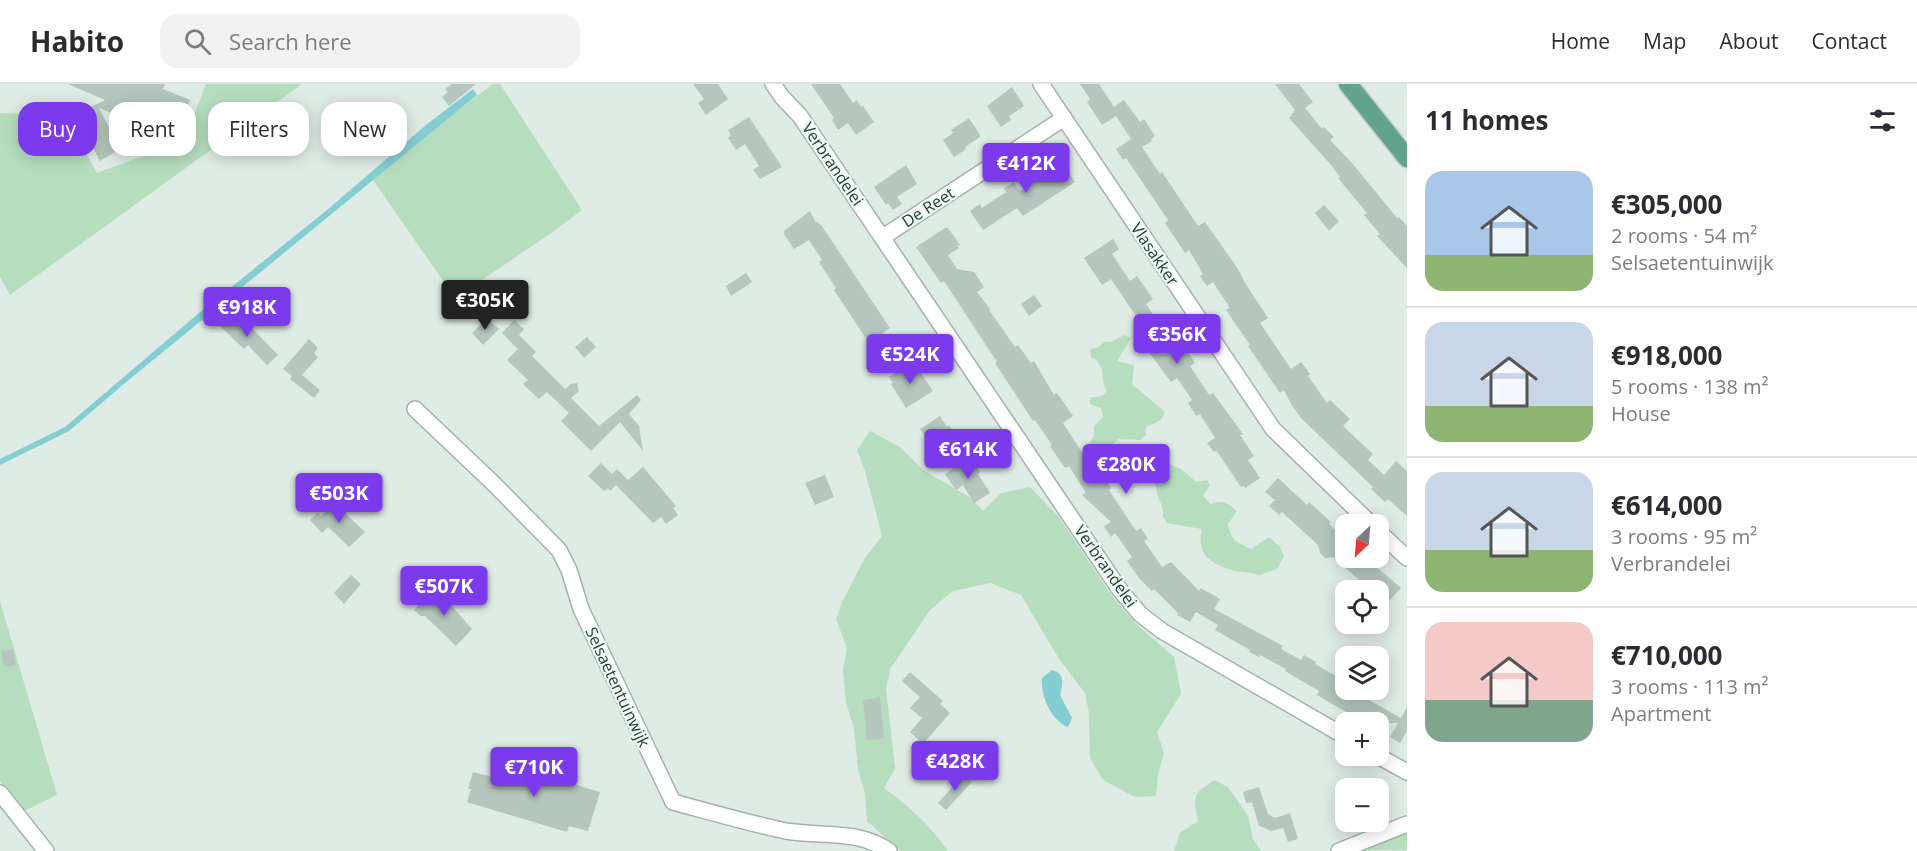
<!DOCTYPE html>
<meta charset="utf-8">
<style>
body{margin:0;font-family:"Open Sans",sans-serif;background:#f2f2f3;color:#2b2b33;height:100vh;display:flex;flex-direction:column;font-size:22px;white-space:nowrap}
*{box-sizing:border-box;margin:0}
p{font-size:20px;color:#7c7c81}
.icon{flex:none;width:33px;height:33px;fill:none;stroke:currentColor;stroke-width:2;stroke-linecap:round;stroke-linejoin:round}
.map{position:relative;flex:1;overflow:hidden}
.sheet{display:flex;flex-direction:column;background:#fff;width:510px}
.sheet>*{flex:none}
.hud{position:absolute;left:18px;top:18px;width:570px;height:54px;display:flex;gap:12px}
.needle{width:39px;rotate:206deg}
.tools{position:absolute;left:1335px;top:430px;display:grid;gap:12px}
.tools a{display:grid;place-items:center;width:54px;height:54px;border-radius:12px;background:#fff;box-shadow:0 3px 15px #0003;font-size:30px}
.price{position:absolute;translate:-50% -51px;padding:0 14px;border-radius:6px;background:#7c3aed;color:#fff;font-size:20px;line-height:39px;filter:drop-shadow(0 2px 3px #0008)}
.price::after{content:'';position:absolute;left:50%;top:36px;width:18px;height:14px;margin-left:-9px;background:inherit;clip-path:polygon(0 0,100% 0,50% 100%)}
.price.current{background:#222;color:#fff}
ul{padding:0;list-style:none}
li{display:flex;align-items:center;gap:18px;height:150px;padding:0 18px}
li+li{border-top:2px solid #e1e1e2}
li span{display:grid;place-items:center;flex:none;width:168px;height:120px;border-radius:18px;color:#555}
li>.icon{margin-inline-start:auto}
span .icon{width:72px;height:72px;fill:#fffc;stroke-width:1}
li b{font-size:26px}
h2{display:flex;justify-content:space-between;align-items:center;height:72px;padding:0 18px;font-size:26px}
.chip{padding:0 21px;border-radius:18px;background:#fff;box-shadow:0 3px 15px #0003;font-size:21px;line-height:54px}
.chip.current{background:#7c3aed;color:#fff}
header{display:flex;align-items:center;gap:36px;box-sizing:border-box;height:84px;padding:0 30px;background:#fff;border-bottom:2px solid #e1e1e2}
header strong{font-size:28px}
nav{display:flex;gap:33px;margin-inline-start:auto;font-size:21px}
.search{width:420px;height:54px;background:#f2f2f3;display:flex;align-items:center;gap:15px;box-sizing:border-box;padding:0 21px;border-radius:18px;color:#7c7c81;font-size:22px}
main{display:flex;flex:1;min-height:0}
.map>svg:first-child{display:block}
.green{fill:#b6debe}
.water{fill:#84ced3}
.building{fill:#b4c6bd}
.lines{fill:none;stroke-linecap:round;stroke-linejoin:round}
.minor-casing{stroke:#a2b3ac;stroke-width:18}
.major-casing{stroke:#c0c8c6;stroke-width:21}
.minor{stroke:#fff;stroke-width:15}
.major{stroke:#61a38c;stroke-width:18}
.labels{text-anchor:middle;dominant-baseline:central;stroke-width:4.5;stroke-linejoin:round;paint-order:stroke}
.street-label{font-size:16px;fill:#1f3c32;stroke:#eff8f3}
</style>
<header>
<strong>Habito</strong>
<div class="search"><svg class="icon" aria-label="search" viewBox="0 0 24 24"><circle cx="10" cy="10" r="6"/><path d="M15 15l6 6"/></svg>Search here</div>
<nav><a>Home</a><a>Map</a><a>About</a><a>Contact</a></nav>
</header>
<main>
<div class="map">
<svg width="1407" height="767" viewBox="0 0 1407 767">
<rect width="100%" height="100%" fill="#dfebe5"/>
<!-- green -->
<g class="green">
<polygon points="206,0 302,0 10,211 0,193 0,29 65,31 97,89 184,57"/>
<polygon points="493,0 500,0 582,126 550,150 455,214 373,96 432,46"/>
<path d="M1124,251L1131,254L1117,277L1134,281L1132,300L1165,328L1161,336L1146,343V351L1140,356L1118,355L1096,378L1085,366L1094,352V342L1103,333L1101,324L1090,320V314L1102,312L1107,307C1099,295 1108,281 1091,273L1090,265L1099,263L1104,258H1111Z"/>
<path d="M870,347L900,363L923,386L971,414L983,427L1001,409L1030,403L1058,432L1113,513L1135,539L1174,573L1181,610L1157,648L1164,669L1158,690L1156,712L1135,713L1103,696L1090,674L1089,629L1085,609L1059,575L1021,511L990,499L953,507L930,526L891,584L886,604L895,684L884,704C911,724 928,739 948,767H900L867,737L865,709L858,686L854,644L846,619L843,585L847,564L836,535L843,516L865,474L882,452L865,387L857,366Z"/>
<path d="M1164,369L1170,371L1169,380L1181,385L1196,398L1207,396L1210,401L1203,412L1211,420C1222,415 1229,420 1237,427L1228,440C1231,456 1237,459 1251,465L1269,453L1280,463L1284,472L1277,485L1259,491C1249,487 1240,489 1231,486C1209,479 1196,469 1202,445L1167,439L1163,432C1164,422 1159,418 1157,409C1155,402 1158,407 1155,400C1147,383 1146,379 1164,369Z"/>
<polygon points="0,517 57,711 24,727 0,697"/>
<path d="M1214,696L1228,703L1248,732L1253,755L1261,767H1174L1180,749L1198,737C1193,711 1192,711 1214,696Z"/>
<polygon points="1407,732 1407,766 1361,767 1364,762 1401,741"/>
</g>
<!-- water -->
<g class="water">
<polygon points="473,5 477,11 125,299 69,347 0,381 0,375 65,343 199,229 327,126 426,41"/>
<path d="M1052,586C1065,589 1063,600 1060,611L1072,634L1068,643C1051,637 1040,610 1042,594Z"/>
</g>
<!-- building -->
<g class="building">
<polygon points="68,0 165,0 163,5 190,16 177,48 149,36 146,43 99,24 120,65 100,77 76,31 105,16"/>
<polygon points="452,0 476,0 449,22 442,13 448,8 445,5"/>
<polygon points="693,0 718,0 728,15 706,31 698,19 704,15"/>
<polygon points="811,0 840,0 853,19 857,16 861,23 863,22 874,38 856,51 848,39 838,46 832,36 834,34"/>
<polygon points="1080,0 1099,0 1114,23 1124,16 1140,38 1144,35 1155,52 1151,55 1152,57 1142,63 1160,90 1162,88 1198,142 1205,138 1238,185 1245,199 1268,234 1260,239 1291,285 1301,278 1310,290 1308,292 1327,319 1330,316 1350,335 1343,342 1373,370 1368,376 1384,391 1396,377 1407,387 1407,432 1388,415 1385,418 1371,405 1373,403 1301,334 1291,320 1284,306 1280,309 1248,262 1250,261 1226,226 1230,224 1213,198 1207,202 1200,192 1203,190 1189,166 1185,169 1165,139 1168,136 1126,74 1123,76 1116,65 1131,55 1116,32 1102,41 1087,18 1090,15"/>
<polygon points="1275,0 1299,0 1313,18 1305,24 1322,45 1324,43 1334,53 1330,56 1352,79 1397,134 1399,133 1407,142 1407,184 1377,152 1380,150 1364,131 1367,129 1338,94 1340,93 1332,82 1289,34 1295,26"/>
<polygon points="1012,3 1024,22 1009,32 1011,36 1001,43 987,22"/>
<polygon points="749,33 782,83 760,95 753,86 759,82 745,60 736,66 728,54 731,51 728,46"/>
<polygon points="969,34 980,51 980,53 965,63 966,65 954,73 943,56 953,49 951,46"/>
<polygon points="1056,70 1075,98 1023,132 1017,124 983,146 970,127 980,120 982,124 1006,108 1004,104 1014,98 1020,107 1042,92 1038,82"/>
<polygon points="906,81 917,100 897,113 902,120 893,126 888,119 886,121 874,103"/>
<polygon points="1324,121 1339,137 1329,147 1315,129"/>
<polygon points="810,127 815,137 821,141 890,244 869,259 834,206 836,204 819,178 822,176 809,156 794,165 784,150 784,147"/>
<polygon points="945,144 948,144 960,161 957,162 959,164 948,171 957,185 974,188 984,203 977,208 990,225 989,226 1015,263 1018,261 1031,279 1034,277 1054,311 1057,309 1073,332 1063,339 1098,393 1102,390 1111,404 1109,406 1136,447 1141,444 1148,455 1144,457 1162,483 1171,478 1199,507 1201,504 1220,515 1214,525 1283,562 1281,565 1301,576 1304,571 1316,578 1315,580 1346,598 1346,606 1351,606 1401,634 1407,623 1407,647 1400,659 1390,653 1398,639 1366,639 1341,625 1317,611 1319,607 1285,587 1286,585 1260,571 1259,573 1249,568 1250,566 1215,546 1218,541 1196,528 1190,538 1177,531 1178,529 1154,505 1152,507 1139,494 1127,477 1132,473 1115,449 1111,453 1104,442 1111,438 1082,411 1086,409 1069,382 1065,384 1050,362 1052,361 1035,336 1033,337 995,279 997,278 944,197 941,199 916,163"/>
<polygon points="1113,155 1119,165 1112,170 1130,197 1137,192 1153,215 1146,220 1161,242 1168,237 1195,279 1190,282 1209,311 1213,309 1243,350 1240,351 1254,372 1248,376 1260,394 1245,404 1244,402 1241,403 1216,366 1214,368 1207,359 1215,354 1200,330 1196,332 1188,319 1192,316 1177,294 1171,298 1140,256 1140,252 1144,249 1138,239 1140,238 1111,195 1102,201 1084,174"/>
<polygon points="746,189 752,198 731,212 726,202"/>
<polygon points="1034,211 1042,222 1029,232 1021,220"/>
<polygon points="224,230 232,239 240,232 278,271 267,281 248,261 244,265 216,238"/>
<polygon points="487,234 499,245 483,261 472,249"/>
<polygon points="514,236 524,245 519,251 536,268 532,272 565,305 571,300 577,299 579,307 571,314 599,342 637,311 641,316 629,330 639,342 643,367 620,338 591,367 561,337 569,329 547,308 539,315 523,300 528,296 507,276 518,265 502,249"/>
<polygon points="587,253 596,263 584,274 575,263"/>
<polygon points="309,255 318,264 314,269 318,273 302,291 320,306 314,314 290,295 292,292 283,285"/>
<polygon points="913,277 933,307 906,324 891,300 893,299 889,293"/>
<polygon points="940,332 947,343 949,341 956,352 954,353 957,357 937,370 920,345"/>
<polygon points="970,373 980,388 978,390 990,409 974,419 963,401 956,406 945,390"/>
<polygon points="601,379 612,390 617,385 628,396 643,383 676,422 673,424 678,431 666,440 661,433 653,439 616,401 610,407 608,404 604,407 588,392"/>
<polygon points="825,391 834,413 815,421 805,399"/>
<polygon points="1278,394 1307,421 1309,418 1331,438 1329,440 1346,456 1346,474 1366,474 1401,504 1386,520 1378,513 1378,507 1372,507 1333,473 1325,474 1320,469 1318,461 1282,428 1279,431 1269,422 1275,416 1265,408"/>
<polygon points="337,417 346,427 344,428 365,448 349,463 328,443 322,449 310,436 318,429 321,432"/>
<polygon points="351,491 361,500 344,520 334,509"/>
<polygon points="436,504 472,545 456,562 425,532 421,532 414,526"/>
<polygon points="13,565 16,581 4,583 1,567"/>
<polygon points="910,588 943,617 940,620 950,629 923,660 910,648 922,634 910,624 920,613 902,597"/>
<polygon points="880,613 884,655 867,656 863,616"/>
<polygon points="935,658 950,672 942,681 927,667"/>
<polygon points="502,679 600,708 588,747 569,742 567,748 467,718 471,705 468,705 473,688 493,693 497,681 502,682"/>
<polygon points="963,691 972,698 946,726 938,719"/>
<polygon points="1259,703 1268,730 1275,734 1290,729 1298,755 1288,758 1283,744 1272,747 1259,742 1252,718 1246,719 1243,708"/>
</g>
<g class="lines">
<defs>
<g id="minor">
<polyline points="773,0 782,13 800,32 1120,506 1140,530 1162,547 1346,653"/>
<polyline points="1041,0 1273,345 1372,441"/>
<polyline points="883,153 1064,34"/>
<path d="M415,325L493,399L559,466L569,486L581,525L673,718C710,728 748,739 786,747C822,753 857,745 889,767"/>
<polyline points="1378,447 1407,474"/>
<polyline points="1378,672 1407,688"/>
<polyline points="0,709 46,767"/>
<polyline points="1339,767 1407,740"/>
</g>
<polyline id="major" points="1348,0 1407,74"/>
</defs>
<!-- minor casing -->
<use href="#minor" class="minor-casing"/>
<!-- major casing -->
<use href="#major" class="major-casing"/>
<!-- minor -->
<use href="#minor" class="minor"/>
<!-- major -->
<use href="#major" class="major"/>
</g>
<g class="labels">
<!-- street labels -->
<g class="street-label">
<text transform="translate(833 80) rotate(56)">Verbrandelei</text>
<text transform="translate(928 123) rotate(-33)">De Reet</text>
<text transform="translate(1155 170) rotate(56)">Vlasakker</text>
<text transform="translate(1106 482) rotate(55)">Verbrandelei</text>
<text transform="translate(618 603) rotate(65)">Selsaetentuinwijk</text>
</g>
</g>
</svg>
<div class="tools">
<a><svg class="needle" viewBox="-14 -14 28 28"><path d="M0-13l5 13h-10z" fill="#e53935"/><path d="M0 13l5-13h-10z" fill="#7c7c81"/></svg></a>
<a><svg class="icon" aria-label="locate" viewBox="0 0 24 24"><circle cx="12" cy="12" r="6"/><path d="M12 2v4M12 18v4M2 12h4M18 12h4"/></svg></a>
<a><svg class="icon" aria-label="layers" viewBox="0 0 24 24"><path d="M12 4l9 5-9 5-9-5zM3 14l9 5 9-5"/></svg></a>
<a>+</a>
<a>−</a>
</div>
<b class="price" style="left:1026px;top:110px">€412K</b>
<b class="price current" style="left:485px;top:247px">€305K</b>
<b class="price" style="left:247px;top:254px">€918K</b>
<b class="price" style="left:1177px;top:281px">€356K</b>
<b class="price" style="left:910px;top:301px">€524K</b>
<b class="price" style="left:968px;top:396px">€614K</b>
<b class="price" style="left:1126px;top:411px">€280K</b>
<b class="price" style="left:339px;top:440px">€503K</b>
<b class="price" style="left:444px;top:533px">€507K</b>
<b class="price" style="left:955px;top:708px">€428K</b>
<b class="price" style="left:534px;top:714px">€710K</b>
<div class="hud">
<a class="chip current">Buy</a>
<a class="chip">Rent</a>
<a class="chip">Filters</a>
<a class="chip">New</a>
</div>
</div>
<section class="sheet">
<h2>11 homes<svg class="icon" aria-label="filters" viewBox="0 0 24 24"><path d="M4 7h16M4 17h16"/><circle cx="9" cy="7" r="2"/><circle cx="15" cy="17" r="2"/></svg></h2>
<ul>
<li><span style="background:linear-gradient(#a9c7e8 70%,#8fb573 0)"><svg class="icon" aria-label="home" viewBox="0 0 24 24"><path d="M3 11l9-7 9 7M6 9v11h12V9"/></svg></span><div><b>€305,000</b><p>2 rooms · 54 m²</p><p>Selsaetentuinwijk</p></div></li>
<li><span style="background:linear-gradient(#c9d6e8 70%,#8fb573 0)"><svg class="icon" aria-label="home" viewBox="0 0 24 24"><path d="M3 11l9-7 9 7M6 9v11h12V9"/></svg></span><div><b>€918,000</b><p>5 rooms · 138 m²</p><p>House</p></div></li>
<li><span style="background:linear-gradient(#c9d6e8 65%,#8fb573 0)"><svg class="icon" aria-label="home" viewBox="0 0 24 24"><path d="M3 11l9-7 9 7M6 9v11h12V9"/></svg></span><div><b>€614,000</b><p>3 rooms · 95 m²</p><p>Verbrandelei</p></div></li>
<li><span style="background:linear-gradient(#f6c9c9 65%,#7fa58c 0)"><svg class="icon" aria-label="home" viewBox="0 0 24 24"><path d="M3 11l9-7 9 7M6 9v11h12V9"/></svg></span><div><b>€710,000</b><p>3 rooms · 113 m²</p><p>Apartment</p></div></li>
</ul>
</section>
</main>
